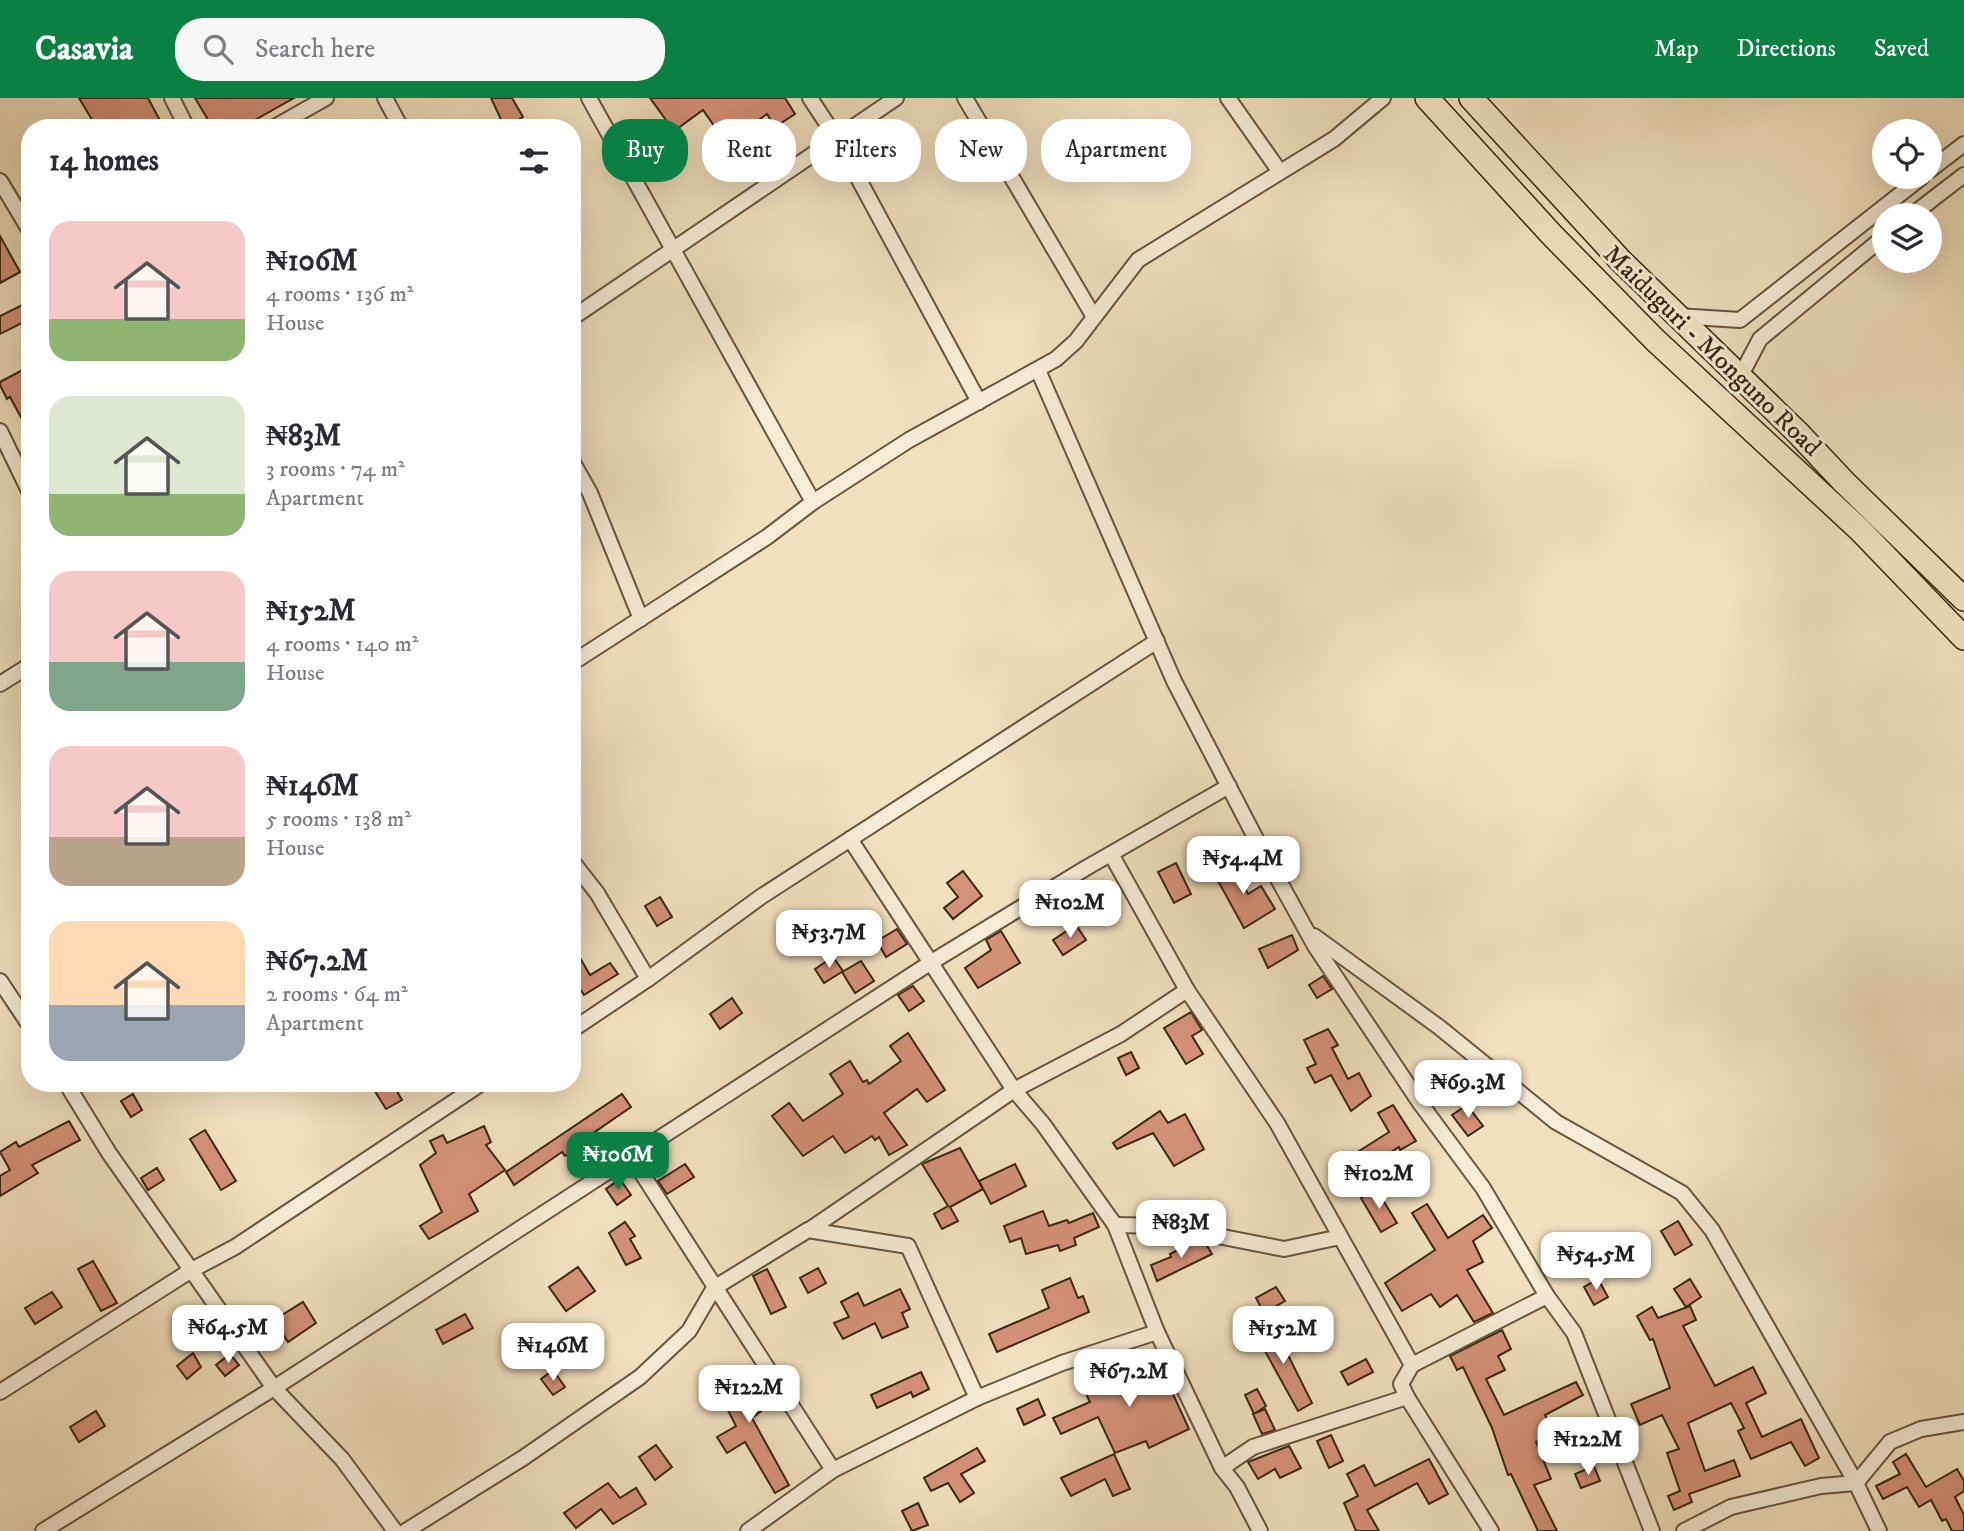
<!DOCTYPE html>
<meta charset="utf-8">
<style>
body{margin:0;font-family:"IM FELL DW Pica",serif;background:#f7f7f7;color:#2b2b33;height:100vh;display:flex;flex-direction:column;font-size:26px;white-space:nowrap}
*{box-sizing:border-box;margin:0}
p{font-size:23px;color:#7c7c81}
.icon{flex:none;width:38px;height:38px;fill:none;stroke:currentColor;stroke-width:2;stroke-linecap:round;stroke-linejoin:round}
.map{position:relative;flex:1;overflow:hidden}
.details{position:absolute;left:21px;top:21px;width:560px;height:973px;display:flex;flex-direction:column;background:#fff;border-radius:28px;box-shadow:0 7px 28px #0002}
.details>*{flex:none}
.top-card{position:absolute;left:602px;top:21px;width:665px;height:63px;display:flex;gap:14px}
.tools{position:absolute;left:1872px;top:21px;display:grid;gap:14px}
.tools a{display:grid;place-items:center;width:70px;height:70px;border-radius:50%;background:#fff;box-shadow:0 7px 28px #0002;font-size:35px}
.price{position:absolute;translate:-50% -60px;padding:0 16px;border-radius:14px;background:#fff;color:#222;font-size:23px;line-height:46px;filter:drop-shadow(0 2px 4px #0008)}
.price::after{content:'';position:absolute;left:50%;top:42px;width:21px;height:16px;margin-left:-10px;background:inherit;clip-path:polygon(0 0,100% 0,50% 100%)}
.price.active{background:#0b8043;color:#fff}
ul{padding:0;list-style:none}
li{display:flex;align-items:center;gap:21px;height:175px;padding:0 28px}
li span{display:grid;place-items:center;flex:none;width:196px;height:140px;border-radius:21px;color:#555}
li>.icon{margin-inline-start:auto}
span .icon{width:84px;height:84px;fill:#fffc;stroke-width:1}
li b{font-size:30px}
h2{display:flex;justify-content:space-between;align-items:center;height:84px;padding:0 28px;font-size:30px}
.tag{padding:0 24px;border-radius:28px;background:#fff;box-shadow:0 7px 28px #0002;font-size:24px;line-height:63px}
.tag.active{background:#0b8043;color:#fff}
header{display:flex;align-items:center;gap:42px;box-sizing:border-box;height:98px;padding:0 35px;background:#0b8043;color:#fff}
header strong{font-size:33px}
nav{display:flex;gap:38px;margin-inline-start:auto;font-size:24px}
.search{width:490px;height:63px;background:#f7f7f7;display:flex;align-items:center;gap:18px;box-sizing:border-box;padding:0 24px;border-radius:28px;color:#7c7c81;font-size:26px}
.map>svg:first-child{display:block}
.building{fill:#d5927a;stroke:#392611;stroke-width:2}
.lines{fill:none;stroke-linecap:round;stroke-linejoin:round}
.street-casing{stroke:#67553c;stroke-width:18}
.primary-casing{stroke:#392611;stroke-width:26}
.street{stroke:#f7ecd5;stroke-width:14}
.primary{stroke:#f2e1bf;stroke-width:23}
.labels{text-anchor:middle;dominant-baseline:central;stroke-width:6;stroke-linejoin:round;paint-order:stroke}
.street-label{font-size:26px;fill:#392611;stroke:#f7ecd5}
</style>
<header>
<strong>Casavia</strong>
<div class="search"><svg class="icon" aria-label="search" viewBox="0 0 24 24"><circle cx="10" cy="10" r="6"/><path d="M15 15l6 6"/></svg>Search here</div>
<nav><a>Map</a><a>Directions</a><a>Saved</a></nav>
</header>
<div class="map">
<svg width="1964" height="1433" viewBox="0 0 1964 1433">
<rect width="100%" height="100%" fill="#f2e1bf"/>
<filter id="stains"><feTurbulence type="fractalNoise" baseFrequency=".00286" numOctaves="4"/><feColorMatrix values="0 0 0 0 .2 0 0 0 0 .09 0 0 0 0 .02 0 0 0 .5 -.17"/></filter>
<radialGradient id="worn" r=".72"><stop offset=".6" stop-color="#630" stop-opacity="0"/><stop offset="1" stop-color="#630" stop-opacity=".3"/></radialGradient>
<!-- building -->
<g class="building">
<polygon points="79,0 148,0 164,30 97,30"/>
<polygon points="195,0 294,0 255,22 259,30 213,30"/>
<polygon points="491,0 512,0 523,19 505,30"/>
<polygon points="650,0 785,0 795,16 775,29 767,16 726,45 703,12 674,33"/>
<polygon points="0,138 20,174 0,185"/>
<polygon points="30,203 30,221 0,236 0,218"/>
<polygon points="30,268 30,336 10,299 7,301 0,287 0,284"/>
<polygon points="1231,762 1248,796 1261,788 1275,811 1244,830 1212,772"/>
<polygon points="1176,765 1191,796 1174,805 1158,774"/>
<polygon points="963,773 982,798 953,821 944,810 958,799 947,785"/>
<polygon points="660,799 672,819 657,828 645,808"/>
<polygon points="1076,827 1086,842 1063,857 1053,842"/>
<polygon points="897,831 907,846 886,859 877,843"/>
<polygon points="1001,833 1020,865 978,890 965,870 991,852 986,842"/>
<polygon points="1292,837 1298,852 1268,870 1259,851"/>
<polygon points="572,846 590,877 610,865 618,876 584,897 572,878"/>
<polygon points="833,859 843,873 824,885 815,871"/>
<polygon points="861,863 874,883 855,895 842,874"/>
<polygon points="1323,878 1332,891 1317,900 1309,887"/>
<polygon points="913,888 924,903 909,913 898,897"/>
<polygon points="732,900 742,915 720,931 710,916"/>
<polygon points="1191,914 1202,932 1192,938 1203,956 1186,966 1164,930"/>
<polygon points="1328,931 1338,947 1332,950 1348,981 1359,975 1371,998 1351,1013 1331,977 1315,985 1307,970 1316,966 1304,942"/>
<polygon points="908,935 945,992 927,1004 917,991 884,1015 907,1047 889,1057 879,1039 875,1042 872,1038 845,1055 833,1038 803,1058 772,1018 789,1005 803,1023 843,996 830,976 850,963 863,984 867,982 869,986 901,963 890,948"/>
<polygon points="1131,954 1139,970 1126,977 1118,960"/>
<polygon points="382,985 392,985 402,1002 386,1011 373,990"/>
<polygon points="133,996 142,1012 131,1019 121,1003"/>
<polygon points="622,996 631,1009 576,1047 578,1049 565,1058 562,1054 514,1087 506,1074"/>
<polygon points="1393,1007 1416,1043 1400,1052 1399,1049 1366,1070 1356,1055 1389,1034 1378,1015"/>
<polygon points="1467,1007 1483,1028 1468,1038 1452,1017"/>
<polygon points="1160,1013 1168,1025 1185,1016 1204,1051 1174,1068 1153,1035 1117,1051 1113,1045"/>
<polygon points="69,1023 80,1042 32,1067 38,1075 0,1098 0,1078 10,1072 0,1054 16,1044 19,1049"/>
<polygon points="484,1028 491,1044 486,1047 505,1072 469,1096 478,1113 429,1141 420,1128 442,1114 420,1067 436,1055 430,1043 443,1037 447,1045"/>
<polygon points="205,1032 236,1083 221,1092 190,1041"/>
<polygon points="960,1050 983,1091 950,1109 958,1123 942,1131 934,1116 948,1108 922,1066"/>
<polygon points="685,1066 694,1079 667,1096 658,1083"/>
<polygon points="1015,1066 1026,1088 991,1106 979,1083"/>
<polygon points="157,1070 164,1082 148,1092 141,1080"/>
<polygon points="620,1081 631,1097 617,1107 606,1091"/>
<polygon points="1376,1091 1397,1125 1381,1134 1361,1100"/>
<polygon points="1427,1106 1448,1140 1483,1117 1492,1130 1473,1143 1483,1164 1467,1172 1493,1215 1474,1224 1457,1197 1440,1209 1431,1196 1402,1213 1385,1185 1435,1152 1412,1115"/>
<polygon points="1043,1113 1049,1128 1067,1122 1069,1125 1093,1115 1099,1129 1074,1140 1076,1147 1060,1153 1058,1147 1026,1156 1021,1140 1010,1144 1004,1128"/>
<polygon points="1678,1123 1692,1147 1675,1157 1661,1133"/>
<polygon points="625,1124 635,1138 630,1141 641,1160 626,1167 609,1135"/>
<polygon points="1195,1143 1206,1146 1212,1156 1157,1183 1151,1167 1171,1159 1170,1156"/>
<polygon points="93,1163 117,1205 101,1213 78,1171"/>
<polygon points="578,1169 595,1193 566,1213 549,1189"/>
<polygon points="818,1170 826,1185 808,1195 800,1180"/>
<polygon points="767,1171 786,1209 771,1216 753,1178"/>
<polygon points="1070,1180 1078,1200 1083,1198 1089,1214 997,1254 989,1236 1049,1210 1042,1192"/>
<polygon points="1598,1181 1608,1199 1594,1207 1584,1189"/>
<polygon points="1690,1181 1701,1199 1686,1209 1674,1191"/>
<polygon points="1276,1189 1285,1203 1264,1215 1256,1200"/>
<polygon points="900,1191 910,1211 902,1215 908,1229 882,1240 875,1225 843,1241 834,1225 849,1219 841,1204 858,1195 864,1208"/>
<polygon points="52,1194 62,1209 35,1226 25,1210"/>
<polygon points="303,1204 316,1225 288,1244 274,1222"/>
<polygon points="1690,1208 1696,1222 1683,1228 1715,1288 1753,1269 1766,1295 1746,1305 1762,1339 1801,1321 1819,1360 1805,1368 1791,1344 1751,1361 1738,1333 1744,1330 1731,1305 1688,1325 1705,1373 1734,1362 1740,1378 1689,1396 1692,1404 1674,1412 1668,1398 1680,1393 1667,1355 1679,1351 1662,1317 1640,1327 1631,1306 1670,1290 1653,1241 1650,1242 1637,1218 1652,1209 1658,1220"/>
<polygon points="465,1216 473,1230 443,1246 436,1232"/>
<polygon points="270,1222 278,1235 263,1245 254,1233"/>
<polygon points="1272,1225 1312,1305 1298,1313 1254,1233"/>
<polygon points="1502,1232 1511,1251 1498,1258 1505,1272 1486,1281 1504,1317 1576,1284 1583,1297 1545,1317 1554,1336 1536,1344 1551,1381 1534,1387 1557,1433 1538,1433 1511,1376 1508,1377 1492,1330 1463,1269 1457,1272 1450,1258"/>
<polygon points="193,1255 201,1269 187,1281 177,1268"/>
<polygon points="230,1256 239,1267 225,1278 216,1267"/>
<polygon points="1157,1261 1189,1331 1149,1350 1146,1343 1115,1355 1098,1319 1061,1336 1053,1320 1090,1304 1080,1284 1111,1269 1121,1289 1146,1279 1141,1268"/>
<polygon points="1366,1261 1373,1274 1348,1287 1341,1274"/>
<polygon points="553,1272 565,1289 553,1297 541,1281"/>
<polygon points="727,1273 739,1289 754,1278 772,1305 752,1320 789,1387 775,1395 745,1344 727,1355 717,1339 736,1328 713,1283"/>
<polygon points="921,1274 929,1291 913,1299 911,1294 877,1310 871,1297"/>
<polygon points="1257,1291 1266,1308 1254,1316 1245,1297"/>
<polygon points="1038,1301 1045,1317 1024,1327 1017,1311"/>
<polygon points="1265,1311 1275,1332 1262,1336 1253,1316"/>
<polygon points="96,1313 105,1328 79,1344 70,1329"/>
<polygon points="1331,1337 1343,1363 1329,1370 1317,1343"/>
<polygon points="656,1347 672,1369 655,1382 639,1359"/>
<polygon points="1289,1348 1301,1370 1280,1380 1275,1371 1258,1381 1248,1364"/>
<polygon points="977,1350 985,1363 961,1376 974,1395 960,1404 948,1385 931,1393 924,1380"/>
<polygon points="1114,1356 1130,1391 1113,1398 1105,1381 1071,1398 1061,1380"/>
<polygon points="1906,1356 1926,1389 1957,1371 1964,1383 1964,1393 1955,1399 1964,1417 1964,1433 1952,1433 1946,1421 1942,1423 1931,1402 1919,1409 1907,1389 1883,1401 1876,1388 1900,1376 1893,1364"/>
<polygon points="1429,1361 1448,1396 1429,1406 1417,1385 1367,1412 1379,1433 1356,1433 1344,1405 1358,1398 1347,1376 1364,1367 1375,1388"/>
<polygon points="1594,1368 1600,1383 1581,1390 1575,1376"/>
<polygon points="608,1385 620,1400 636,1390 646,1406 613,1426 601,1411 576,1430 564,1415"/>
<polygon points="918,1405 928,1427 912,1433 902,1413"/>
</g>
<g class="lines">
<defs>
<g id="street">
<polyline points="172,0 187,30"/>
<polyline points="385,0 401,30"/>
<polyline points="810,0 837,41 979,304"/>
<polyline points="965,0 1094,219"/>
<polyline points="1228,0 1280,74"/>
<polyline points="273,30 326,0"/>
<polyline points="1930,72 1964,46"/>
<polyline points="0,83 30,133"/>
<polyline points="1912,117 1964,77"/>
<polyline points="1677,218 1740,222 1922,79"/>
<polyline points="572,220 896,0"/>
<polyline points="1038,272 1174,583 1256,741 1315,848 1420,1005 1483,1090 1547,1198 1574,1235 1652,1433"/>
<polyline points="1740,279 1760,241 1885,138"/>
<polyline points="0,333 30,395"/>
<polyline points="572,363 590,395 641,521"/>
<polyline points="813,404 909,342 1056,261 1076,243 1138,162 1334,41 1383,0"/>
<polyline points="572,565 767,439 813,404 589,0"/>
<polyline points="0,586 30,567"/>
<polyline points="1111,756 1187,892 1277,1025 1412,1267 1401,1286 1407,1299 1253,1349 1222,1370"/>
<polyline points="572,763 597,795 648,881 762,798 1157,543"/>
<polyline points="1314,838 1439,929 1556,1024 1682,1095 1712,1132 1856,1385 1879,1433"/>
<polyline points="0,883 30,928"/>
<polyline points="572,932 648,881"/>
<polyline points="66,985 109,1055 274,1290 342,1361 395,1433"/>
<polyline points="632,1060 833,1372"/>
<polyline points="1115,1127 1167,1128 1284,1151 1340,1139"/>
<polyline points="809,1132 1014,992 1121,936 1187,892"/>
<polyline points="1157,1234 1222,1370 1237,1389 1260,1433"/>
<polyline points="1412,1267 1547,1198"/>
<polyline points="0,1294 190,1173 235,1149 482,985"/>
<polyline points="1407,1299 1491,1433"/>
<polyline points="43,1433 274,1290 930,865 1086,770 1229,688"/>
<polyline points="406,1433 523,1360 640,1279 689,1233 714,1190 808,1132 908,1148 977,1300 1062,1265 1157,1234 1115,1127 1043,1026 1014,992 850,741"/>
<polyline points="748,1433 833,1372 977,1300"/>
<polyline points="1684,1433 1731,1409 1821,1388 1856,1385 1890,1344 1921,1331 1964,1324"/>
</g>
<g id="primary">
<polyline points="1427,0 1551,136 1655,242 1860,432 1964,540"/>
<polyline points="1471,0 1621,163 1797,334 1844,384 1964,501"/>
</g>
</defs>
<!-- street casing -->
<use href="#street" class="street-casing"/>
<!-- primary casing -->
<use href="#primary" class="primary-casing"/>
<!-- street -->
<use href="#street" class="street"/>
<!-- primary -->
<use href="#primary" class="primary"/>
</g>
<g class="labels">
<!-- street labels -->
<g class="street-label">
<text transform="translate(1712 253) rotate(44)">Maiduguri - Monguno Road</text>
</g>
</g>
<rect width="100%" height="100%" filter="url(#stains)"/>
<rect width="100%" height="100%" fill="url(#worn)"/>
</svg>
<div class="tools">
<a><svg class="icon" aria-label="locate" viewBox="0 0 24 24"><circle cx="12" cy="12" r="6"/><path d="M12 2v4M12 18v4M2 12h4M18 12h4"/></svg></a>
<a><svg class="icon" aria-label="layers" viewBox="0 0 24 24"><path d="M12 4l9 5-9 5-9-5zM3 14l9 5 9-5"/></svg></a>
</div>
<b class="price" style="left:1243px;top:798px">₦54.4M</b>
<b class="price" style="left:1070px;top:842px">₦102M</b>
<b class="price" style="left:829px;top:872px">₦53.7M</b>
<b class="price" style="left:1468px;top:1022px">₦69.3M</b>
<b class="price active" style="left:618px;top:1094px">₦106M</b>
<b class="price" style="left:1379px;top:1113px">₦102M</b>
<b class="price" style="left:1181px;top:1162px">₦83M</b>
<b class="price" style="left:1596px;top:1194px">₦54.5M</b>
<b class="price" style="left:228px;top:1267px">₦64.5M</b>
<b class="price" style="left:1283px;top:1268px">₦152M</b>
<b class="price" style="left:553px;top:1285px">₦146M</b>
<b class="price" style="left:1129px;top:1311px">₦67.2M</b>
<b class="price" style="left:749px;top:1327px">₦122M</b>
<b class="price" style="left:1588px;top:1379px">₦122M</b>
<div class="top-card">
<a class="tag active">Buy</a>
<a class="tag">Rent</a>
<a class="tag">Filters</a>
<a class="tag">New</a>
<a class="tag">Apartment</a>
</div>
<section class="details">
<h2>14 homes<svg class="icon" aria-label="filters" viewBox="0 0 24 24"><path d="M4 7h16M4 17h16"/><circle cx="9" cy="7" r="2"/><circle cx="15" cy="17" r="2"/></svg></h2>
<ul>
<li><span style="background:linear-gradient(#f6c9c9 70%,#8fb573 0)"><svg class="icon" aria-label="home" viewBox="0 0 24 24"><path d="M3 11l9-7 9 7M6 9v11h12V9"/></svg></span><div><b>₦106M</b><p>4 rooms · 136 m²</p><p>House</p></div></li>
<li><span style="background:linear-gradient(#dfe7d0 70%,#8fb573 0)"><svg class="icon" aria-label="home" viewBox="0 0 24 24"><path d="M3 11l9-7 9 7M6 9v11h12V9"/></svg></span><div><b>₦83M</b><p>3 rooms · 74 m²</p><p>Apartment</p></div></li>
<li><span style="background:linear-gradient(#f6c9c9 65%,#7fa58c 0)"><svg class="icon" aria-label="home" viewBox="0 0 24 24"><path d="M3 11l9-7 9 7M6 9v11h12V9"/></svg></span><div><b>₦152M</b><p>4 rooms · 140 m²</p><p>House</p></div></li>
<li><span style="background:linear-gradient(#f6c9c9 65%,#b9a48a 0)"><svg class="icon" aria-label="home" viewBox="0 0 24 24"><path d="M3 11l9-7 9 7M6 9v11h12V9"/></svg></span><div><b>₦146M</b><p>5 rooms · 138 m²</p><p>House</p></div></li>
<li><span style="background:linear-gradient(#ffd9b3 60%,#9aa5b1 0)"><svg class="icon" aria-label="home" viewBox="0 0 24 24"><path d="M3 11l9-7 9 7M6 9v11h12V9"/></svg></span><div><b>₦67.2M</b><p>2 rooms · 64 m²</p><p>Apartment</p></div></li>
</ul>
</section>
</div>
